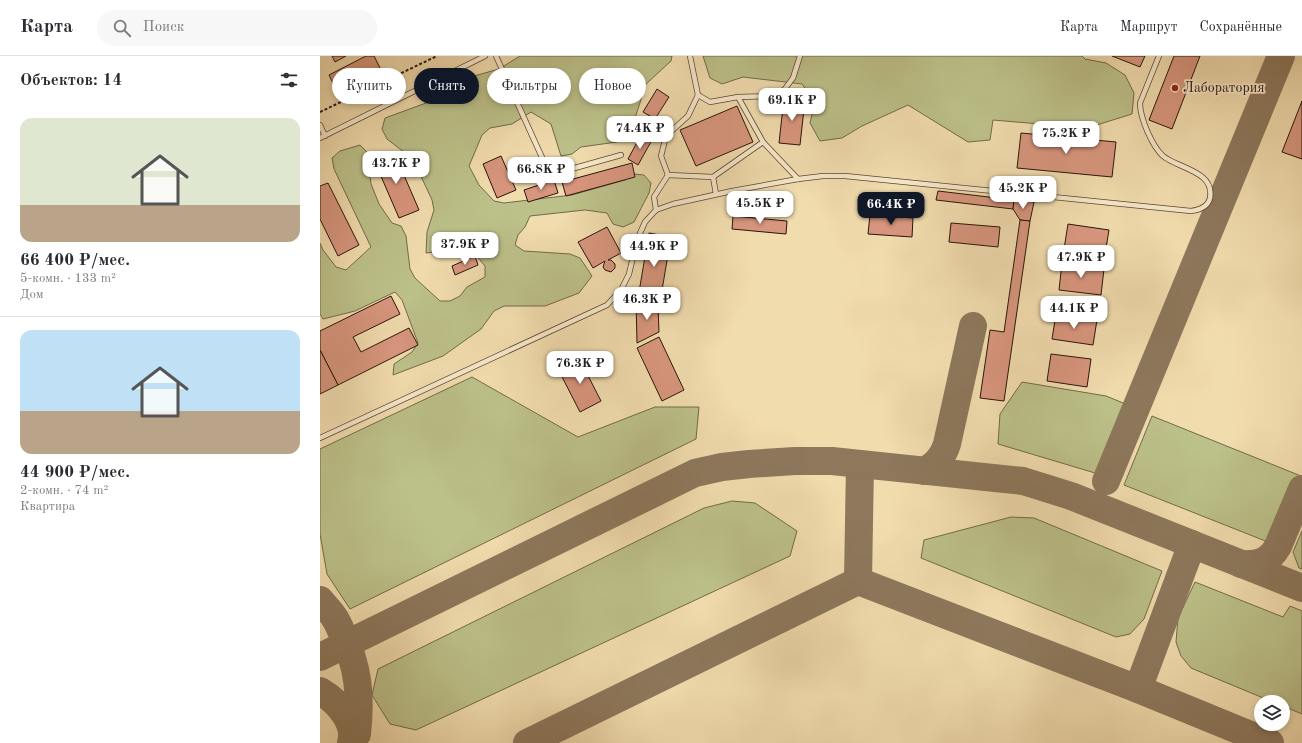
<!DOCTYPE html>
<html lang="ru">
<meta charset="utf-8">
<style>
body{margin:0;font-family:"Old Standard TT",serif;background:#f7f7f7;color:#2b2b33;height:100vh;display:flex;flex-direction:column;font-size:15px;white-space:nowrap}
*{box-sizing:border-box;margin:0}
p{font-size:13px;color:#7c7c81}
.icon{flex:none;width:22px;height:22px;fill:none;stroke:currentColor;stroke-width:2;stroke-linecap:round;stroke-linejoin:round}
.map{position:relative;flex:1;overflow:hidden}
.sheet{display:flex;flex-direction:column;background:#fff;width:320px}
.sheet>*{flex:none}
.top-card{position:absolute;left:12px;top:12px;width:380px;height:36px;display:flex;gap:8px}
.buttons{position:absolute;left:934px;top:639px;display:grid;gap:8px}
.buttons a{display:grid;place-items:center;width:36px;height:36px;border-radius:50%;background:#fff;box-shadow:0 2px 6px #0003;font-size:20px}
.price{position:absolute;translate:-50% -34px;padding:0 9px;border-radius:8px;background:#fff;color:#222;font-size:13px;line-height:26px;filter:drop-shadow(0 1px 2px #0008)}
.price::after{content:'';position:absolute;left:50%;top:24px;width:12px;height:9px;margin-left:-6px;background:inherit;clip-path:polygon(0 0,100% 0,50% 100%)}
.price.selected{background:#111827;color:#fff}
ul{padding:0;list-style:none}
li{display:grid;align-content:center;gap:8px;height:212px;padding:0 20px}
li+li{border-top:1px solid #e1e1e2}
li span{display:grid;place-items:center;height:124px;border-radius:12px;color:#555}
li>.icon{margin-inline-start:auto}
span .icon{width:72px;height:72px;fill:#fffc;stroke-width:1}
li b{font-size:17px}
h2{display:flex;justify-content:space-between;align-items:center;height:48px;padding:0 20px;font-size:17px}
.pill{padding:0 14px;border-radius:18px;background:#fff;box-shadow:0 2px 6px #0003;font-size:14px;line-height:36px}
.pill.selected{background:#111827;color:#fff}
header{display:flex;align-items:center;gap:24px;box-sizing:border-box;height:56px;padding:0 20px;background:#fff;border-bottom:1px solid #e1e1e2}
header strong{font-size:19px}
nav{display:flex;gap:22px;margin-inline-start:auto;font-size:14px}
.search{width:280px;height:36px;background:#f7f7f7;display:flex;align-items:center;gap:10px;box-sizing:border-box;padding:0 14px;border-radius:22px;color:#7c7c81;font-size:15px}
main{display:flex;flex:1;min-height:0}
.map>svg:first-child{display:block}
.green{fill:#bcc089;stroke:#726a4a}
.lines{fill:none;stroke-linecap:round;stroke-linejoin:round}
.taxiway{stroke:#8d785c;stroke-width:28}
.building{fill:#d8967e;stroke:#29140b}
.lane-casing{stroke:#5b4634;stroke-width:6}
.path{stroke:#29140b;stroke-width:2;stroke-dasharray:3 2;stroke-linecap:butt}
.lane{stroke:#f6e8ca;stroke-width:4.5}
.poi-dot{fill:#8f2418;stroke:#f6e8ca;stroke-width:1.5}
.labels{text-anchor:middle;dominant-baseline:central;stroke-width:3.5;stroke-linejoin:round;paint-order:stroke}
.poi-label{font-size:14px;fill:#29140b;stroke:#f6e8ca;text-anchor:start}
</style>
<header>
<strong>Карта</strong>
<div class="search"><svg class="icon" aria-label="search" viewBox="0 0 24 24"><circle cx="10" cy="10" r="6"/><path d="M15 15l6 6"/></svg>Поиск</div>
<nav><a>Карта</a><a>Маршрут</a><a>Сохранённые</a></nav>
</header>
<main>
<section class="sheet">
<h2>Объектов: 14<svg class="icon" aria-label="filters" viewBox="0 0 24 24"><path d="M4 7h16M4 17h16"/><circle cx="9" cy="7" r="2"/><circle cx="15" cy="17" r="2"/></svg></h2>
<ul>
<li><span style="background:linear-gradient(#dfe7d0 70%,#b9a48a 0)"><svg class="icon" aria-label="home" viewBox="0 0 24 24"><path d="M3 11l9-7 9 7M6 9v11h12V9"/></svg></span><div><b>66 400 ₽/мес.</b><p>5-комн. · 133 m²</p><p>Дом</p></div></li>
<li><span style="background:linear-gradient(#bfe0f5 65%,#b9a48a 0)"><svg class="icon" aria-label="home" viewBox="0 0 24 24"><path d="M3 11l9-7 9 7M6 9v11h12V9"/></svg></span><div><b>44 900 ₽/мес.</b><p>2-комн. · 74 m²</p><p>Квартира</p></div></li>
</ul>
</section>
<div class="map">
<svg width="982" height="687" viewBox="0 0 982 687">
<rect width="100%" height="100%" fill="#f1dcae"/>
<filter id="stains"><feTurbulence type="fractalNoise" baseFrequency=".005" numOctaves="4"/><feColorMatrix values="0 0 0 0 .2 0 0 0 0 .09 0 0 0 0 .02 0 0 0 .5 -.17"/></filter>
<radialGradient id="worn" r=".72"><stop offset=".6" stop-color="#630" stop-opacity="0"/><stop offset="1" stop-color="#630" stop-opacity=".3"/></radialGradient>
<!-- green -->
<g class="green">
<polygon points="200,0 352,0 351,5 326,28 316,59 306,78 297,86 261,91 252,98 241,100 231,68 211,56 192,68 170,72 162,79 149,110 159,129 174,145 184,147 252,139 305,124 314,118 324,119 331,127 329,137 314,166 303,171 293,168 287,157 265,154 210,160 205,171 198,179 195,189 204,195 250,198 260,202 272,220 259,237 225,250 184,250 174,255 161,273 123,300 73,319 74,308 92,296 98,287 82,244 75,236 35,255 3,263 0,258 0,187 3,194 16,211 26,214 51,191 14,113 12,102 20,95 40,89 47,96 51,128 59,148 72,167 81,170 86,180 90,213 95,222 120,245 130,245 140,240 147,231 165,221 165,210 150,192 106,197 107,176 114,154 112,144 93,103 67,83 62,73 65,62 117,43 154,20 179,13"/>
<polygon points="383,0 762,0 765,3 786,7 805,19 814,37 812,58 767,72 673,64 670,84 648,86 588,49 542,70 522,82 500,85 490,67 495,46 482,28 423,21 402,28 390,22"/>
<polygon points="152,321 258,381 335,351 379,351 376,383 30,553 7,518 0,478 0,393"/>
<polygon points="702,326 786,340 813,351 785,420 678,388 680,358"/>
<polygon points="832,360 981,420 953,488 804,429"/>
<polygon points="412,445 435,447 477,475 470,500 96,674 70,668 52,639 58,613 384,452"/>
<polygon points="691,461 714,462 842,515 824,563 810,578 796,581 601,502 604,484"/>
<polygon points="982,475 982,513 979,512 973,496"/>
<polygon points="875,526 963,561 970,550 982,555 982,658 963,650 963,646 953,646 871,612 861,600 856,586 858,562"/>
</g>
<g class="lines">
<!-- taxiway -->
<g class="taxiway">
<path d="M605,415C616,408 623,401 627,388L653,270"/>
<polyline points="786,425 961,0"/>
<path d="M921,508C939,509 949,506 958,490L982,433"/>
<polyline points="538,525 540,408"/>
<path d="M0,544C5,550 10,555 14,561C17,565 20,572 22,577C39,611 41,641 37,678L32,682"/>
<polyline points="0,601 375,417 402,411 429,408 475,405 512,405 703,425 751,440 982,532"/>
<polyline points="818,633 950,687"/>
<path d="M0,635C17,645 37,666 31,687"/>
<polyline points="207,687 538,525 818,633 872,488"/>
</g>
</g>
<!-- building -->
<g class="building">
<polygon points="12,0 26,0 15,6"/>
<polygon points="46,0 54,0 62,16 18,38 9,19"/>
<polygon points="792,0 825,0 820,11"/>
<polygon points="854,0 880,0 852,73 829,64"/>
<polygon points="337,33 349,41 335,63 323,56"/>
<polygon points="464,42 485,44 480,89 459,87"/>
<polygon points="982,45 982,103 962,96"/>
<polygon points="417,50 433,86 376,110 360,74"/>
<polygon points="318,62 325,62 325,76 318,77"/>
<polygon points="701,77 796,86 792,121 697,112"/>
<polygon points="321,79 332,84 318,109 308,103"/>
<polygon points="74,96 99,154 79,162 54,104"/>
<polygon points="181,100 196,134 177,142 163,108"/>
<polygon points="312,107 315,121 246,140 242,126"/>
<polygon points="234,124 238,137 208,146 204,134"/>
<polygon points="8,127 39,189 18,200 0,163 0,130"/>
<polygon points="618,135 694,144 693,153 616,144"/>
<polygon points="694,144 714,146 710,165 700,164 693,153"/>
<polygon points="550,159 593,162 592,181 548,178"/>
<polygon points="413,160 467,165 466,178 412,173"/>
<polygon points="700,164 710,165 684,345 660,342 670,274 684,276"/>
<polygon points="631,167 680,171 678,191 629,186"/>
<polygon points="748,168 789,174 785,198 744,193"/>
<polygon points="287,171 301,197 288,204 291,204 295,208 295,212 291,216 285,214 283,211 285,205 273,212 258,186"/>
<polygon points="329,177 351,181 340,246 318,242"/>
<polygon points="155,200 158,209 135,219 132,210"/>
<polygon points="742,207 784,213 781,239 739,234"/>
<polygon points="71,240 80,258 33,281 41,296 89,272 98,289 18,329 0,294 0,275"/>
<polygon points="316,245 338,250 339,276 317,287"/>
<polygon points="736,258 777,264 773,289 732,283"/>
<polygon points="339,281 364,334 342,345 317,292"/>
<polygon points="0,294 18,329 0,338"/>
<polygon points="731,298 771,303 767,331 727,325"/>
<polygon points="259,302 281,345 260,356 238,313"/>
</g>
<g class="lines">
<defs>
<g id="lane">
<polyline points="176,0 230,119 301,99"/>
<polyline points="370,0 378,39 390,46 418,41 451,40 464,34 473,22 480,0"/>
<polyline points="378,39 368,60 346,80 341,100 348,119 393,121 443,86 478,123"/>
<polyline points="418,41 443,86"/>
<polyline points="0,69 5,80"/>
<polyline points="0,82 165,0"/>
<polyline points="393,121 396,138"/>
<polyline points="336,154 334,141 348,119"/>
<path d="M0,382L287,249L301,234L309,218L317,184L325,166L336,154L353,148L412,135L478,123L503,120H525L871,155C879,154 888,151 890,142C895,115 857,112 843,100C832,90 820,62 820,47L839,0"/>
</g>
</defs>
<!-- lane casing -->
<use href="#lane" class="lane-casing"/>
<!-- path -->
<polyline class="path" points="0,56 117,0"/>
<!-- lane -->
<use href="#lane" class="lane"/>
</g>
<!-- markers -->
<circle class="poi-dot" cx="855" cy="32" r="4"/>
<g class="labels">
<!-- poi labels -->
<g class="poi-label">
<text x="863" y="32">Лаборатория</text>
</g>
</g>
<rect width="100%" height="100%" filter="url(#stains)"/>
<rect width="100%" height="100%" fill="url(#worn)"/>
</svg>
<div class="buttons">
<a><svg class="icon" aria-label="layers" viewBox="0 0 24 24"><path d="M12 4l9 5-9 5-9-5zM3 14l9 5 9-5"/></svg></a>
</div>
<b class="price" style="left:472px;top:66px">69.1K ₽</b>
<b class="price" style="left:320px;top:94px">74.4K ₽</b>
<b class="price" style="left:746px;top:99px">75.2K ₽</b>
<b class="price" style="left:76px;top:129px">43.7K ₽</b>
<b class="price" style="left:221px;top:135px">66.8K ₽</b>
<b class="price" style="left:703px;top:154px">45.2K ₽</b>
<b class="price" style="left:440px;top:169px">45.5K ₽</b>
<b class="price selected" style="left:571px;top:170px">66.4K ₽</b>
<b class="price" style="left:145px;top:210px">37.9K ₽</b>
<b class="price" style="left:334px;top:212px">44.9K ₽</b>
<b class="price" style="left:761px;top:223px">47.9K ₽</b>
<b class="price" style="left:327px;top:265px">46.3K ₽</b>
<b class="price" style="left:754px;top:274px">44.1K ₽</b>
<b class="price" style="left:260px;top:329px">76.3K ₽</b>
<div class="top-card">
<a class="pill">Купить</a>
<a class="pill selected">Снять</a>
<a class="pill">Фильтры</a>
<a class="pill">Новое</a>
</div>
</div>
</main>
